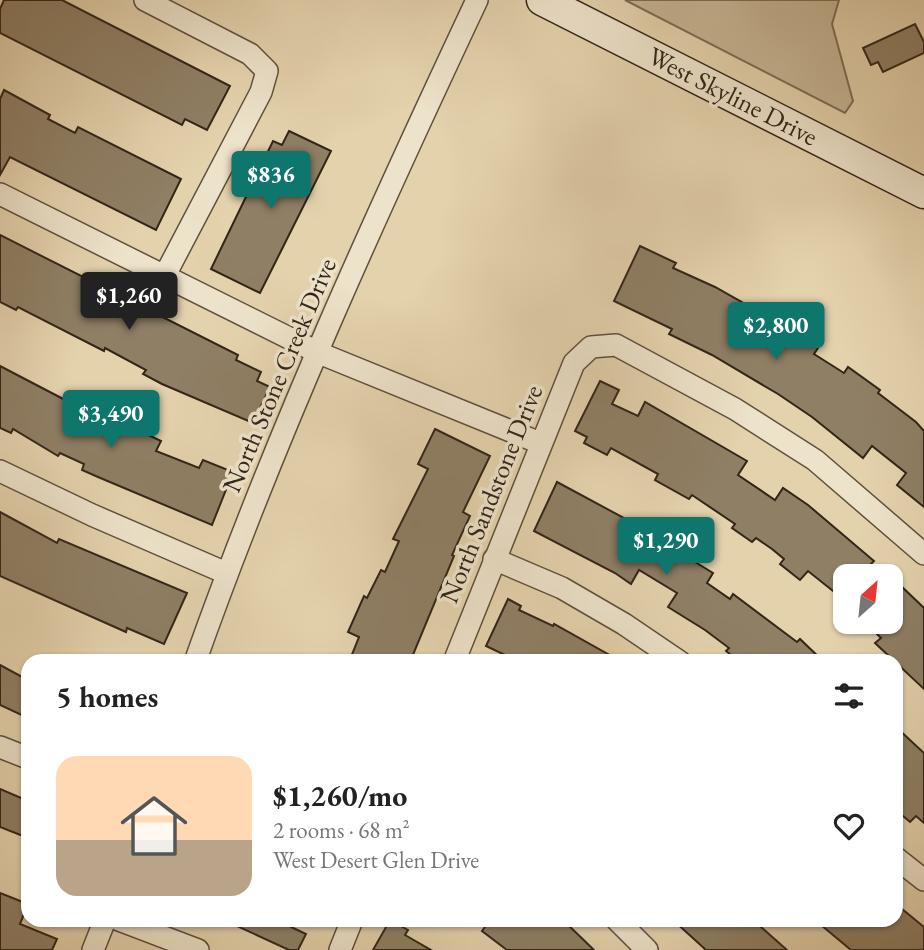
<!DOCTYPE html>
<meta charset="utf-8">
<style>
body{margin:0;font-family:"EB Garamond",serif;background:#f6f6f6;color:#222;height:100vh;display:flex;flex-direction:column;font-size:26px;white-space:nowrap}
*{box-sizing:border-box;margin:0}
p{font-size:23px;color:#767676}
.icon{flex:none;width:38px;height:38px;fill:none;stroke:currentColor;stroke-width:2;stroke-linecap:round;stroke-linejoin:round}
.map{position:relative;flex:1;overflow:hidden}
.details{position:absolute;left:21px;top:654px;width:882px;height:273px;display:flex;flex-direction:column;background:#fff;border-radius:21px;box-shadow:0 2px 5px #0004}
.details>*{flex:none}
.needle{width:46px;rotate:27deg}
.buttons{position:absolute;left:833px;top:564px;display:grid;gap:14px}
.buttons a{display:grid;place-items:center;width:70px;height:70px;border-radius:14px;background:#fff;box-shadow:0 2px 5px #0004;font-size:35px}
.price{position:absolute;translate:-50% -60px;padding:0 16px;border-radius:7px;background:#0f766e;color:#fff;font-size:23px;line-height:46px;filter:drop-shadow(0 2px 4px #0008)}
.price::after{content:'';position:absolute;left:50%;top:42px;width:21px;height:16px;margin-left:-10px;background:inherit;clip-path:polygon(0 0,100% 0,50% 100%)}
.price.on{background:#222;color:#fff}
ul{padding:0;list-style:none}
li{display:flex;align-items:center;gap:21px;height:175px;padding:0 35px}
li span{display:grid;place-items:center;flex:none;width:196px;height:140px;border-radius:21px;color:#555}
li>.icon{margin-inline-start:auto}
span .icon{width:84px;height:84px;fill:#fffc;stroke-width:1}
li b{font-size:30px}
h2{display:flex;justify-content:space-between;align-items:center;height:84px;padding:0 35px;font-size:30px}
.map>svg:first-child{display:block}
.green{fill:#c6b594;stroke:#7c6d56;stroke-width:2}
.building{fill:#8f7f65;stroke:#322518;stroke-width:2}
.lines{fill:none;stroke-linecap:round;stroke-linejoin:round}
.street-casing{stroke:#5e503d;stroke-width:24}
.secondary-casing{stroke:#322518;stroke-width:33}
.street{stroke:#ede2ca;stroke-width:21}
.secondary{stroke:#ede2ca;stroke-width:30}
.labels{text-anchor:middle;dominant-baseline:central;stroke-width:7;stroke-linejoin:round;paint-order:stroke}
.street-label{font-size:26px;fill:#322518;stroke:#ede2ca}
</style>
<div class="map">
<svg width="924" height="950" viewBox="0 0 924 950">
<rect width="100%" height="100%" fill="#e4d2ad"/>
<filter id="stains"><feTurbulence type="fractalNoise" baseFrequency=".00286" numOctaves="4"/><feColorMatrix values="0 0 0 0 .2 0 0 0 0 .09 0 0 0 0 .02 0 0 0 .5 -.17"/></filter>
<radialGradient id="worn" r=".72"><stop offset=".6" stop-color="#630" stop-opacity="0"/><stop offset="1" stop-color="#630" stop-opacity=".3"/></radialGradient>
<!-- green -->
<polygon class="green" points="625,0 839,0 832,24 853,101 845,113"/>
<!-- building -->
<g class="building">
<polygon points="4,0 62,0 230,86 207,130 185,119 182,125 0,33 0,9"/>
<polygon points="915,24 924,42 924,53 883,72 878,62 871,65 863,48"/>
<polygon points="4,90 50,115 48,119 75,133 78,127 181,179 156,230 10,157 0,175 0,99"/>
<polygon points="289,131 331,151 260,293 211,269 273,141 282,145"/>
<polygon points="0,235 238,355 236,360 261,372 257,381 270,387 253,423 162,384 143,374 146,370 105,348 104,351 18,307 16,310 0,302"/>
<polygon points="640,246 676,263 673,268 715,287 800,335 818,348 814,354 844,373 848,367 880,390 878,393 916,422 924,431 924,507 897,485 906,473 872,446 863,458 812,417 778,394 712,355 669,334 672,329 614,301"/>
<polygon points="0,366 92,414 129,429 130,426 161,441 156,451 199,468 203,460 233,472 212,525 98,477 82,470 84,464 60,453 58,456 13,429 11,433 0,428"/>
<polygon points="600,381 619,390 612,404 638,416 645,402 747,461 738,475 775,500 783,488 808,505 874,561 871,564 883,576 845,576 845,593 837,587 833,591 808,571 800,580 780,564 784,559 772,549 756,538 752,542 732,528 735,524 692,495 689,499 655,480 658,474 611,448 607,455 584,443 587,437 575,431"/>
<polygon points="435,429 490,456 463,512 470,516 452,555 454,556 410,662 349,662 359,637 348,632 364,596 367,598 381,570 385,572 399,541 393,539 428,469 418,464"/>
<polygon points="557,482 676,546 674,549 713,573 707,583 730,599 733,594 797,642 800,639 824,662 740,662 726,651 729,648 705,630 668,607 677,593 639,570 631,584 615,573 534,531"/>
<polygon points="0,512 57,543 59,539 187,593 164,644 127,628 126,632 0,576"/>
<polygon points="891,583 897,590 901,586 924,608 924,689 875,643 881,638 864,621 891,621"/>
<polygon points="508,599 521,606 519,610 553,626 554,624 622,662 520,662 486,646"/>
<polygon points="0,665 28,680 28,718 0,705"/>
<polygon points="896,727 924,753 924,823 916,816 910,822 896,810"/>
<polygon points="0,789 28,801 28,838 0,827"/>
<polygon points="0,893 28,904 20,924 57,939 52,950 0,950"/>
<polygon points="896,904 924,927 924,950 851,950 815,920 896,920"/>
<polygon points="224,920 294,920 291,927 306,934 298,950 289,950"/>
<polygon points="390,920 408,930 405,935 431,950 373,950"/>
<polygon points="490,920 563,920 594,950 507,950 482,931"/>
<polygon points="673,920 753,920 787,950 706,950"/>
</g>
<g class="lines">
<defs>
<g id="street">
<polyline points="145,0 250,54 267,71 261,92 164,277"/>
<polyline points="0,194 319,353 540,443"/>
<polyline points="0,471 92,515 226,573"/>
<polyline points="494,559 562,588 624,624 680,662"/>
<path d="M195,662C275,436 375,217 477,0"/>
<polyline points="454,662 574,363 591,347 616,345 735,409 815,460 924,554"/>
<polyline points="0,747 28,758"/>
<polyline points="896,858 924,880"/>
<polyline points="119,920 198,950"/>
<polyline points="617,920 647,950"/>
<polyline points="93,950 105,920"/>
<polyline points="340,950 352,920"/>
</g>
<polyline id="secondary" points="542,0 924,193"/>
</defs>
<!-- street casing -->
<use href="#street" class="street-casing"/>
<!-- secondary casing -->
<use href="#secondary" class="secondary-casing"/>
<!-- street -->
<use href="#street" class="street"/>
<!-- secondary -->
<use href="#secondary" class="secondary"/>
</g>
<g class="labels">
<!-- street labels -->
<g class="street-label">
<text transform="translate(733 96) rotate(27)">West Skyline Drive</text>
<text transform="translate(279 375) rotate(-67)">North Stone Creek Drive</text>
<text transform="translate(491 494) rotate(-68)">North Sandstone Drive</text>
</g>
</g>
<rect width="100%" height="100%" filter="url(#stains)"/>
<rect width="100%" height="100%" fill="url(#worn)"/>
</svg>
<div class="buttons">
<a><svg class="needle" viewBox="-14 -14 28 28"><path d="M0-13l5 13h-10z" fill="#e53935"/><path d="M0 13l5-13h-10z" fill="#767676"/></svg></a>
</div>
<b class="price" style="left:271px;top:211px">$836</b>
<b class="price on" style="left:129px;top:332px">$1,260</b>
<b class="price" style="left:776px;top:362px">$2,800</b>
<b class="price" style="left:111px;top:450px">$3,490</b>
<b class="price" style="left:666px;top:577px">$1,290</b>
<section class="details">
<h2>5 homes<svg class="icon" aria-label="filters" viewBox="0 0 24 24"><path d="M4 7h16M4 17h16"/><circle cx="9" cy="7" r="2"/><circle cx="15" cy="17" r="2"/></svg></h2>
<ul>
<li><span style="background:linear-gradient(#ffd9b3 60%,#b9a48a 0)"><svg class="icon" aria-label="home" viewBox="0 0 24 24"><path d="M3 11l9-7 9 7M6 9v11h12V9"/></svg></span><div><b>$1,260/mo</b><p>2 rooms · 68 m²</p><p>West Desert Glen Drive</p></div><svg class="icon" aria-label="heart" viewBox="0 0 24 24"><path d="M12 20l-8-8c-3-5 5-10 8-4 3-6 11-1 8 4z"/></svg></li>
</ul>
</section>
</div>
